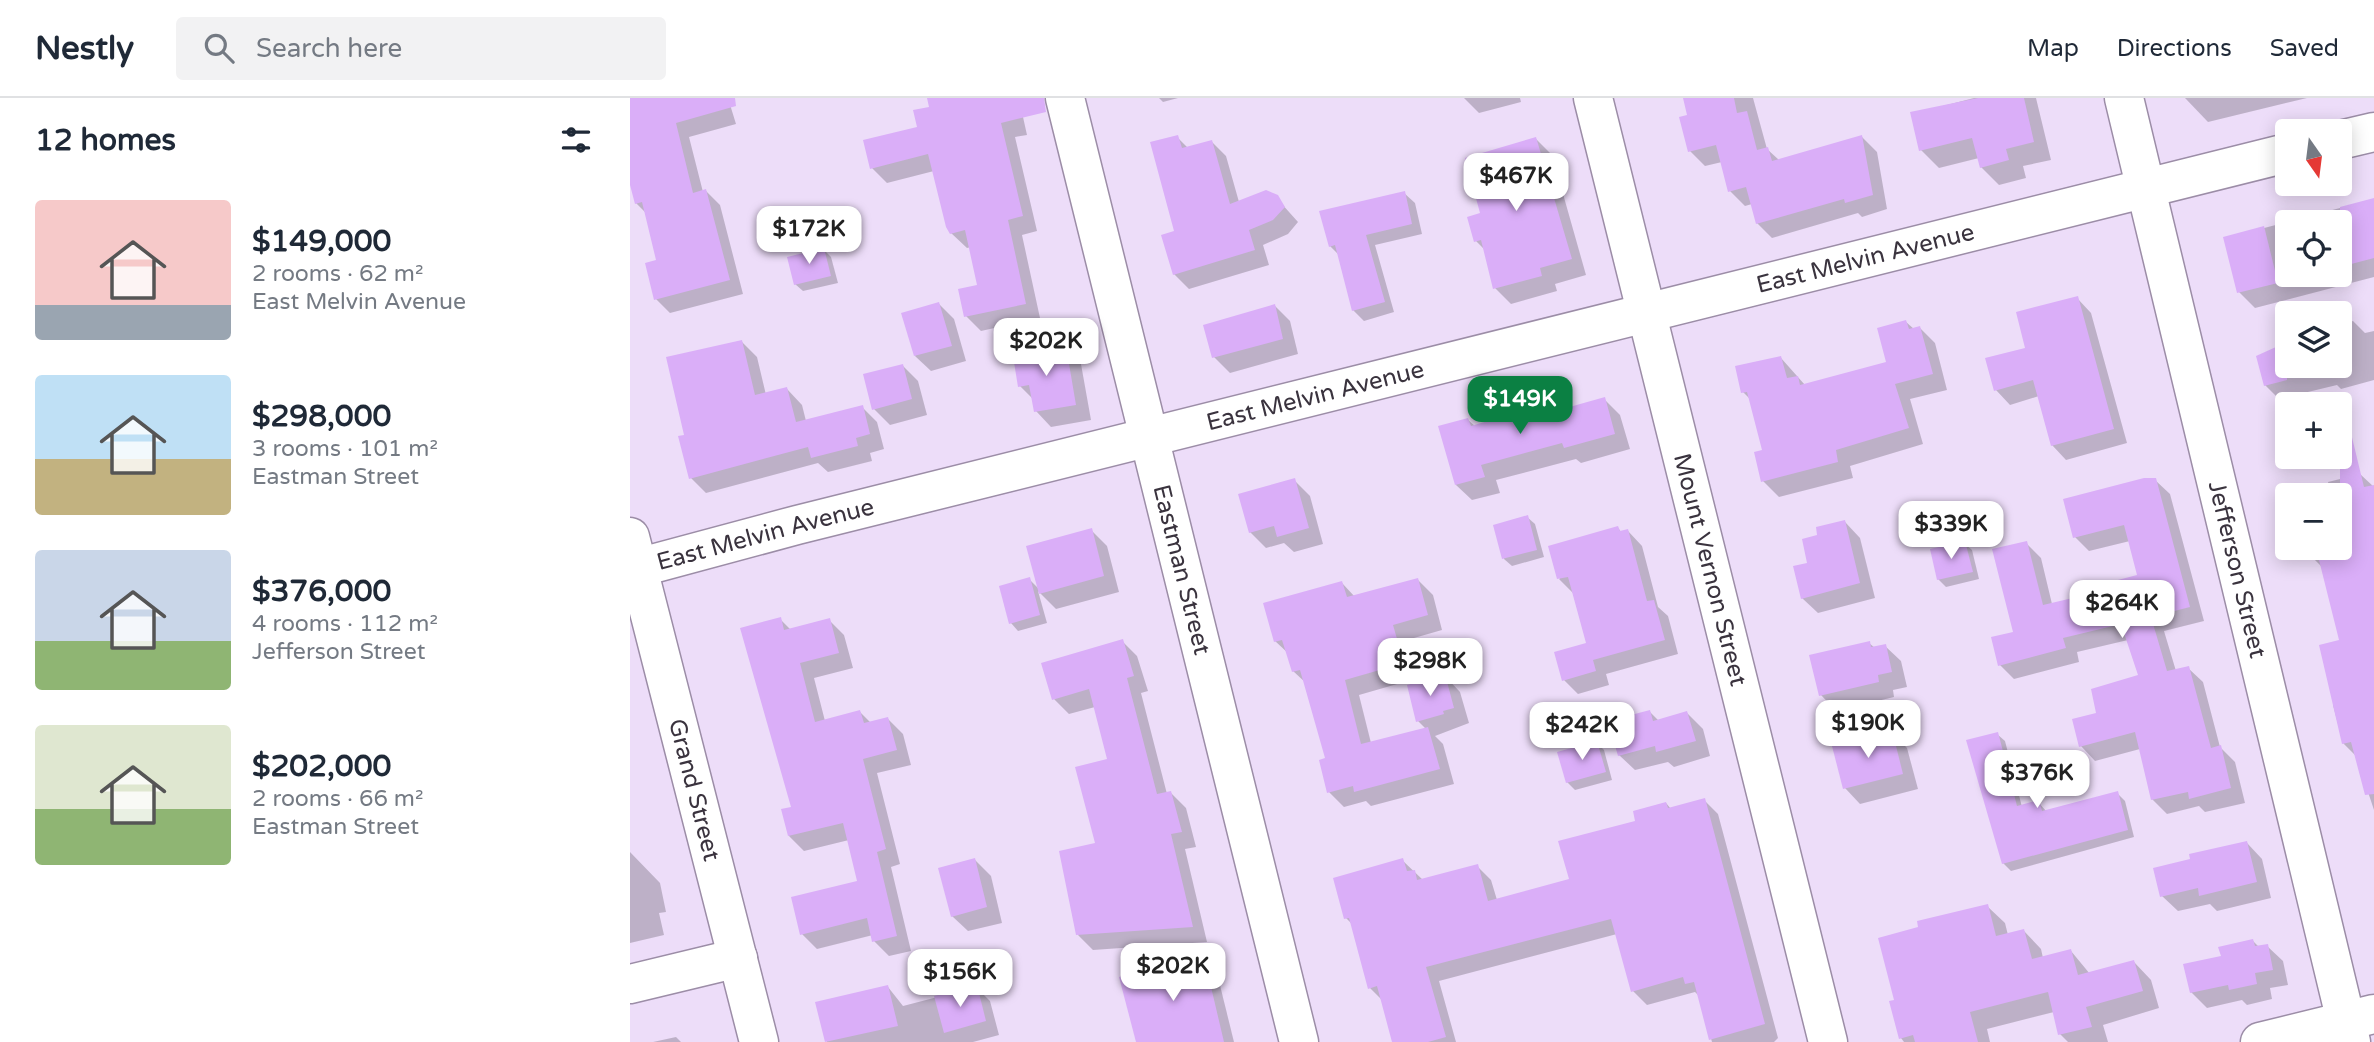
<!DOCTYPE html>
<meta charset="utf-8">
<style>
body{margin:0;font-family:"Varela Round",sans-serif;background:#f2f2f3;color:#1f2937;height:100vh;display:flex;flex-direction:column;font-size:26px;white-space:nowrap}
*{box-sizing:border-box;margin:0}
p{font-size:23px;color:#747a83}
.icon{flex:none;width:38px;height:38px;fill:none;stroke:currentColor;stroke-width:2;stroke-linecap:round;stroke-linejoin:round}
.map{position:relative;flex:1;overflow:hidden}
.details{display:flex;flex-direction:column;background:#fff;width:630px}
.details>*{flex:none}
.needle{width:46px;rotate:166deg}
.fabs{position:absolute;left:1645px;top:21px;display:grid;gap:14px}
.fabs a{display:grid;place-items:center;width:77px;height:77px;border-radius:7px;background:#fff;box-shadow:0 4px 18px #0003;font-size:35px}
.price{position:absolute;translate:-50% -60px;padding:0 16px;border-radius:14px;background:#fff;color:#222;font-size:23px;line-height:46px;filter:drop-shadow(0 2px 4px #0008)}
.price::after{content:'';position:absolute;left:50%;top:42px;width:21px;height:16px;margin-left:-10px;background:inherit;clip-path:polygon(0 0,100% 0,50% 100%)}
.price.active{background:#0b8043;color:#fff}
ul{padding:0;list-style:none}
li{display:flex;align-items:center;gap:21px;height:175px;padding:0 35px}
li span{display:grid;place-items:center;flex:none;width:196px;height:140px;border-radius:7px;color:#555}
li>.icon{margin-inline-start:auto}
span .icon{width:84px;height:84px;fill:#fffc;stroke-width:1}
li b{font-size:30px}
h2{display:flex;justify-content:space-between;align-items:center;height:84px;padding:0 35px;font-size:30px}
header{display:flex;align-items:center;gap:42px;box-sizing:border-box;height:98px;padding:0 35px;background:#fff;border-bottom:2px solid #e0e1e3}
header strong{font-size:33px}
nav{display:flex;gap:38px;margin-inline-start:auto;font-size:24px}
.search{width:490px;height:63px;background:#f2f2f3;display:flex;align-items:center;gap:18px;box-sizing:border-box;padding:0 24px;border-radius:7px;color:#747a83;font-size:26px}
main{display:flex;flex:1;min-height:0}
.map>svg:first-child{display:block}
.shadow{fill:#0003;fill-rule:evenodd}
.building{fill:#daaef8}
.lines{fill:none;stroke-linecap:round;stroke-linejoin:round}
.minor-casing{stroke:#9c8da7;stroke-width:41}
.minor{stroke:#fff;stroke-width:38}
.labels{text-anchor:middle;dominant-baseline:central;stroke-width:5;stroke-linejoin:round;paint-order:stroke}
.street-label{font-size:24px;fill:#3a333e;stroke:#f7edfe}
</style>
<header>
<strong>Nestly</strong>
<div class="search"><svg class="icon" aria-label="search" viewBox="0 0 24 24"><circle cx="10" cy="10" r="6"/><path d="M15 15l6 6"/></svg>Search here</div>
<nav><a>Map</a><a>Directions</a><a>Saved</a></nav>
</header>
<main>
<section class="details">
<h2>12 homes<svg class="icon" aria-label="filters" viewBox="0 0 24 24"><path d="M4 7h16M4 17h16"/><circle cx="9" cy="7" r="2"/><circle cx="15" cy="17" r="2"/></svg></h2>
<ul>
<li><span style="background:linear-gradient(#f6c9c9 75%,#9aa5b1 0)"><svg class="icon" aria-label="home" viewBox="0 0 24 24"><path d="M3 11l9-7 9 7M6 9v11h12V9"/></svg></span><div><b>$149,000</b><p>2 rooms · 62 m²</p><p>East Melvin Avenue</p></div></li>
<li><span style="background:linear-gradient(#bfe0f5 60%,#c2b280 0)"><svg class="icon" aria-label="home" viewBox="0 0 24 24"><path d="M3 11l9-7 9 7M6 9v11h12V9"/></svg></span><div><b>$298,000</b><p>3 rooms · 101 m²</p><p>Eastman Street</p></div></li>
<li><span style="background:linear-gradient(#c9d6e8 65%,#8fb573 0)"><svg class="icon" aria-label="home" viewBox="0 0 24 24"><path d="M3 11l9-7 9 7M6 9v11h12V9"/></svg></span><div><b>$376,000</b><p>4 rooms · 112 m²</p><p>Jefferson Street</p></div></li>
<li><span style="background:linear-gradient(#dfe7d0 60%,#8fb573 0)"><svg class="icon" aria-label="home" viewBox="0 0 24 24"><path d="M3 11l9-7 9 7M6 9v11h12V9"/></svg></span><div><b>$202,000</b><p>2 rooms · 66 m²</p><p>Eastman Street</p></div></li>
</ul>
</section>
<div class="map">
<svg width="1744" height="944" viewBox="0 0 1744 944">
<rect width="100%" height="100%" fill="#edddf9"/>
<!-- shadow -->
<g class="shadow">
<polygon points="0,0 98,0 106,26 59,39 73,94 76,93 90,107 113,196 40,215 26,201 28,163 16,115 6,105 0,79"/>
<polygon points="311,0 389,1 397,37 385,39 407,133 392,137 410,220 351,233 336,218 349,188 341,149 337,150 321,135 304,73 257,85 242,70 289,30"/>
<polygon points="529,0 548,0 533,4"/>
<polygon points="834,0 890,0 891,4 849,15"/>
<polygon points="1055,0 1123,0 1137,51 1149,62 1232,39 1247,54 1257,111 1232,119 1228,115 1142,140 1127,125 1122,106 1115,108 1100,93 1092,64 1075,68 1060,53 1060,18"/>
<polygon points="1344,0 1406,0 1421,62 1393,68 1396,80 1369,87 1351,69 1349,60 1309,70 1291,52 1282,16"/>
<polygon points="1555,0 1677,0 1578,24"/>
<polygon points="547,39 558,50 581,43 596,58 609,104 642,95 668,124 658,136 633,147 639,167 559,191 544,176"/>
<polygon points="906,41 922,57 956,177 925,186 927,193 881,206 865,190 855,152 846,143 852,116"/>
<polygon points="774,95 785,105 792,136 745,147 764,214 734,223 723,212 709,157 700,148"/>
<path d="M1744,101V179L1625,210L1609,194L1596,140ZM1657,124H1710V177H1657Z"/>
<polygon points="194,152 201,159 208,185 173,193 165,186"/>
<polygon points="1447,200 1461,215 1497,345 1436,362 1422,347 1409,298 1380,307 1366,292 1397,251"/>
<polygon points="309,206 324,221 336,263 301,273 285,258"/>
<polygon points="645,208 660,223 668,256 600,275 584,259"/>
<polygon points="1723,223 1735,235 1744,233 1744,282 1711,291 1707,287 1649,301 1635,287 1628,259 1657,251 1657,268 1710,268 1710,227"/>
<polygon points="1276,224 1284,231 1290,230 1305,245 1317,292 1280,301 1293,346 1220,368 1223,380 1149,399 1133,383 1134,353 1121,302 1113,294 1151,260 1175,287 1258,265"/>
<polygon points="112,244 127,259 136,297 157,291 172,307 176,323 232,309 247,324 254,351 240,355 242,363 198,374 188,365 76,395 61,380 56,338"/>
<polygon points="435,250 451,266 461,322 421,329 406,313 404,302 390,288"/>
<polygon points="273,268 288,283 297,317 260,327 244,311"/>
<polygon points="974,301 990,317 1000,351 951,365 946,361 866,382 870,395 842,402 826,387 838,322 845,328 901,312 908,319"/>
<polygon points="1730,376 1744,389 1744,712 1726,658 1713,645 1703,607 1705,606 1711,544 1693,470 1681,458 1679,450 1710,450 1710,397 1701,397 1698,384"/>
<polygon points="664,382 680,398 693,446 664,454 654,445 636,450 620,434"/>
<polygon points="1525,382 1540,396 1574,523 1534,533 1546,573 1558,570 1573,584 1590,649 1605,664 1615,705 1575,714 1569,708 1537,716 1522,701 1510,651 1465,663 1451,648 1469,616 1510,578 1498,542 1447,554 1449,564 1384,581 1370,567 1385,535 1396,445 1411,460 1422,506 1487,492 1509,479 1500,443 1459,453 1445,439"/>
<polygon points="897,419 905,426 914,459 882,468 874,461 865,428"/>
<polygon points="1215,424 1230,440 1245,500 1188,515 1172,500 1179,466"/>
<polygon points="988,430 992,435 998,433 1012,448 1028,509 1038,518 1048,556 976,576 979,587 948,596 934,582 958,547 943,495 929,481"/>
<polygon points="461,432 477,448 489,494 426,511 408,493 417,525 388,533 381,525 399,481 409,491"/>
<polygon points="1334,445 1342,452 1349,481 1316,489 1308,481"/>
<polygon points="788,482 803,497 812,532 777,542 788,580 729,597 741,645 796,631 788,623 815,578 830,594 839,625 805,638 813,646 824,686 741,708 736,703 714,709 699,694 697,662 676,585 663,573 659,556 645,543 712,485 725,499"/>
<polygon points="150,521 161,532 199,522 214,537 223,570 184,580 195,623 230,614 241,625 258,621 273,636 281,667 247,675 270,766 261,769 281,853 259,858 244,843 243,837 187,851 172,836 229,785 219,742 174,753 159,738 163,710"/>
<polygon points="492,543 507,558 518,593 511,595 537,696 541,695 556,710 566,749 555,751 577,844 463,852 448,837 467,746 479,663 465,609 439,616 424,601"/>
<polygon points="1239,545 1245,550 1255,548 1271,563 1277,589 1263,592 1264,599 1206,613 1191,597"/>
<polygon points="1020,614 1029,623 1057,615 1073,631 1080,658 1044,669 1038,664 1005,672 989,657"/>
<polygon points="1261,634 1277,650 1288,691 1230,706 1215,690"/>
<polygon points="1367,636 1375,643 1392,709 1408,704 1417,714 1487,695 1495,703 1504,739 1381,773 1373,765"/>
<polygon points="967,645 974,652 982,682 945,692 937,684"/>
<polygon points="1074,702 1088,716 1148,940 1144,944 1082,944 1069,898 1065,894 1017,907 1003,893 987,836 809,883 826,944 764,944 753,903 740,890 723,827 716,820 772,762 793,782 847,768 861,782 867,802 941,782 1008,724 1036,705 1041,711"/>
<polygon points="1617,745 1632,761 1641,800 1587,813 1580,806 1548,813 1532,798"/>
<polygon points="0,754 30,785 36,814 29,815 34,837 0,845"/>
<polygon points="345,762 361,778 372,825 338,833 322,818"/>
<polygon points="1357,808 1375,825 1378,837 1394,833 1411,851 1413,860 1441,853 1460,876 1504,864 1521,882 1529,910 1473,927 1478,944 1438,944 1430,936 1424,914 1357,931 1360,944 1274,944 1271,940 1266,903 1290,831"/>
<polygon points="1623,843 1629,849 1637,848 1653,863 1658,887 1640,890 1642,901 1617,907 1612,902 1577,910 1561,894 1593,859"/>
<polygon points="573,857 586,871 604,944 507,944"/>
<polygon points="258,889 273,908 346,889 360,903 369,937 343,944 197,944 187,905"/>
<polygon points="46,939 51,944 23,944"/>
</g>
<!-- building -->
<g class="building">
<polygon points="0,0 105,0 106,8 46,25 63,95 76,91 100,182 24,202 15,165 26,162 12,104 5,106 0,87"/>
<polygon points="297,0 414,0 416,14 371,25 393,118 378,122 396,206 334,219 328,191 347,187 335,132 320,136 316,129 298,56 240,71 233,42 287,29 283,12 299,9"/>
<polygon points="1053,0 1104,0 1107,15 1117,13 1127,52 1138,49 1142,63 1232,37 1243,97 1215,105 1214,101 1126,126 1116,89 1098,94 1086,47 1058,54 1049,19 1057,17"/>
<polygon points="1348,0 1394,0 1404,44 1376,51 1379,62 1350,70 1342,40 1289,53 1280,14"/>
<polygon points="548,37 552,50 582,42 600,106 636,92 648,97 655,109 643,122 619,132 625,152 543,177 531,137 544,133 520,44"/>
<polygon points="906,39 942,161 910,170 912,178 863,191 851,142 844,144 837,119 850,115 835,60"/>
<polygon points="775,93 782,126 736,137 755,204 722,213 705,147 699,149 689,113"/>
<polygon points="1744,100 1744,160 1710,169 1710,109"/>
<polygon points="1634,128 1648,185 1607,195 1593,139"/>
<polygon points="194,150 201,178 164,187 157,159"/>
<polygon points="1448,198 1484,331 1421,348 1403,282 1364,293 1355,260 1395,250 1386,214"/>
<polygon points="309,204 322,248 284,258 271,215"/>
<polygon points="645,206 653,241 582,260 573,227"/>
<polygon points="1276,222 1279,231 1290,228 1303,276 1265,286 1279,330 1206,352 1208,364 1131,384 1124,354 1132,352 1117,294 1111,295 1105,268 1151,258 1157,280 1168,278 1170,287 1256,264 1247,230"/>
<polygon points="112,242 125,297 157,289 166,324 233,307 240,336 226,340 228,348 181,360 178,349 59,381 48,338 54,337 36,259"/>
<polygon points="1657,244 1657,282 1634,288 1626,258"/>
<polygon points="436,248 446,307 404,314 399,287 388,289 383,258"/>
<polygon points="273,266 282,301 242,312 233,276"/>
<polygon points="975,299 985,336 934,350 932,345 851,367 855,379 825,387 808,328 838,320 841,328 902,310 904,319"/>
<polygon points="1720,331 1734,389 1744,387 1744,696 1735,697 1721,644 1712,646 1689,547 1709,542 1686,450 1710,450 1710,332"/>
<polygon points="665,380 679,430 647,439 644,428 619,435 608,396"/>
<polygon points="1514,380 1526,380 1560,509 1521,519 1537,573 1559,568 1581,650 1591,647 1601,690 1559,701 1558,694 1521,702 1505,634 1449,649 1442,621 1466,615 1461,591 1508,577 1491,526 1433,540 1436,550 1368,568 1361,539 1383,534 1362,451 1397,443 1413,507 1485,490 1484,483 1507,477 1494,427 1443,440 1433,401"/>
<polygon points="898,417 907,452 872,461 863,427"/>
<polygon points="1215,422 1230,485 1171,501 1163,468 1177,465 1172,441 1187,437 1186,429"/>
<polygon points="988,428 990,433 998,431 1017,503 1024,502 1035,542 963,562 966,573 932,583 924,554 956,545 938,479 927,481 918,448"/>
<polygon points="462,430 474,478 409,496 396,448"/>
<polygon points="1335,443 1343,474 1307,482 1300,451"/>
<polygon points="400,479 410,517 379,526 369,488"/>
<polygon points="788,480 798,517 763,527 774,565 715,582 731,646 798,629 810,671 724,694 723,688 697,695 689,662 695,660 670,572 662,574 652,542 644,544 633,505 712,483 717,499"/>
<polygon points="151,519 154,532 200,520 209,555 170,565 185,624 230,612 234,625 258,619 267,652 233,661 256,751 247,754 267,838 242,844 237,820 170,837 161,799 227,783 213,725 158,738 151,711 161,709 110,530"/>
<polygon points="493,541 504,578 497,580 527,696 541,693 552,734 541,736 563,829 446,837 429,753 465,745 445,669 477,661 459,591 422,602 411,565"/>
<polygon points="1240,543 1241,549 1256,546 1262,574 1248,577 1249,584 1189,598 1179,557"/>
<polygon points="815,576 824,610 813,613 814,616 786,624 777,587"/>
<polygon points="1020,612 1023,623 1057,613 1066,643 1026,654 1025,648 988,658 978,623"/>
<polygon points="1262,632 1273,676 1213,691 1202,648"/>
<polygon points="1368,634 1387,708 1409,702 1412,713 1488,693 1498,732 1372,766 1336,642"/>
<polygon points="967,643 976,674 936,685 927,654"/>
<polygon points="1075,700 1135,926 1079,942 1064,884 1055,886 1053,879 1001,894 981,821 796,869 816,939 798,944 762,944 747,888 738,891 719,820 714,821 703,780 773,760 777,773 785,772 787,782 848,766 858,803 939,781 928,743 1005,723 1003,713 1036,704 1038,710"/>
<polygon points="1617,743 1627,784 1569,798 1568,790 1530,799 1523,770 1560,761 1559,756"/>
<polygon points="345,760 357,809 321,819 308,770"/>
<polygon points="1358,806 1366,838 1394,831 1402,861 1441,851 1448,877 1504,862 1513,893 1456,909 1462,929 1428,937 1418,894 1340,914 1348,944 1285,944 1283,937 1269,941 1259,903 1264,902 1248,840 1288,829 1287,823"/>
<polygon points="1623,841 1625,848 1638,846 1643,872 1625,875 1627,886 1599,892 1598,887 1560,895 1553,866 1591,858 1588,849"/>
<polygon points="573,855 594,944 506,944 489,879"/>
<polygon points="258,887 268,928 195,944 185,904"/>
<polygon points="347,887 356,923 314,935 304,898"/>
</g>
<g class="lines">
<defs>
<g id="minor">
<path id="s1" d="M435,0L669,944"/>
<path id="s2" d="M963,0L1198,944"/>
<path id="s3" d="M1494,0L1721,944"/>
<polyline points="1710,42 1744,34"/>
<path id="s4" d="M0,439L129,944"/>
<path id="s5" d="M0,472L167,427L1657,55"/>
<polyline points="0,886 108,860"/>
<polyline points="1630,944 1744,916"/>
</g>
</defs>
<!-- minor casing -->
<use href="#minor" class="minor-casing"/>
<!-- minor -->
<use href="#minor" class="minor"/>
</g>
<g class="labels">
<!-- street labels -->
<g class="street-label">
<text stroke="none"><textPath href="#s5" startOffset="1274">East Melvin Avenue</textPath></text>
<text stroke="none"><textPath href="#s5" startOffset="707">East Melvin Avenue</textPath></text>
<text stroke="none"><textPath href="#s5" startOffset="140">East Melvin Avenue</textPath></text>
<text stroke="none"><textPath href="#s1" startOffset="486">Eastman Street</textPath></text>
<text stroke="none"><textPath href="#s2" startOffset="486">Mount Vernon Street</textPath></text>
<text stroke="none"><textPath href="#s3" startOffset="485">Jefferson Street</textPath></text>
<text stroke="none"><textPath href="#s4" startOffset="261">Grand Street</textPath></text>
</g>
</g>
</svg>
<div class="fabs">
<a><svg class="needle" viewBox="-14 -14 28 28"><path d="M0-13l5 13h-10z" fill="#e53935"/><path d="M0 13l5-13h-10z" fill="#747a83"/></svg></a>
<a><svg class="icon" aria-label="locate" viewBox="0 0 24 24"><circle cx="12" cy="12" r="6"/><path d="M12 2v4M12 18v4M2 12h4M18 12h4"/></svg></a>
<a><svg class="icon" aria-label="layers" viewBox="0 0 24 24"><path d="M12 4l9 5-9 5-9-5zM3 14l9 5 9-5"/></svg></a>
<a>+</a>
<a>−</a>
</div>
<b class="price" style="left:886px;top:115px">$467K</b>
<b class="price" style="left:179px;top:168px">$172K</b>
<b class="price" style="left:416px;top:280px">$202K</b>
<b class="price active" style="left:890px;top:338px">$149K</b>
<b class="price" style="left:1321px;top:463px">$339K</b>
<b class="price" style="left:1492px;top:542px">$264K</b>
<b class="price" style="left:800px;top:600px">$298K</b>
<b class="price" style="left:1238px;top:662px">$190K</b>
<b class="price" style="left:952px;top:664px">$242K</b>
<b class="price" style="left:1407px;top:712px">$376K</b>
<b class="price" style="left:543px;top:905px">$202K</b>
<b class="price" style="left:330px;top:911px">$156K</b>
</div>
</main>
